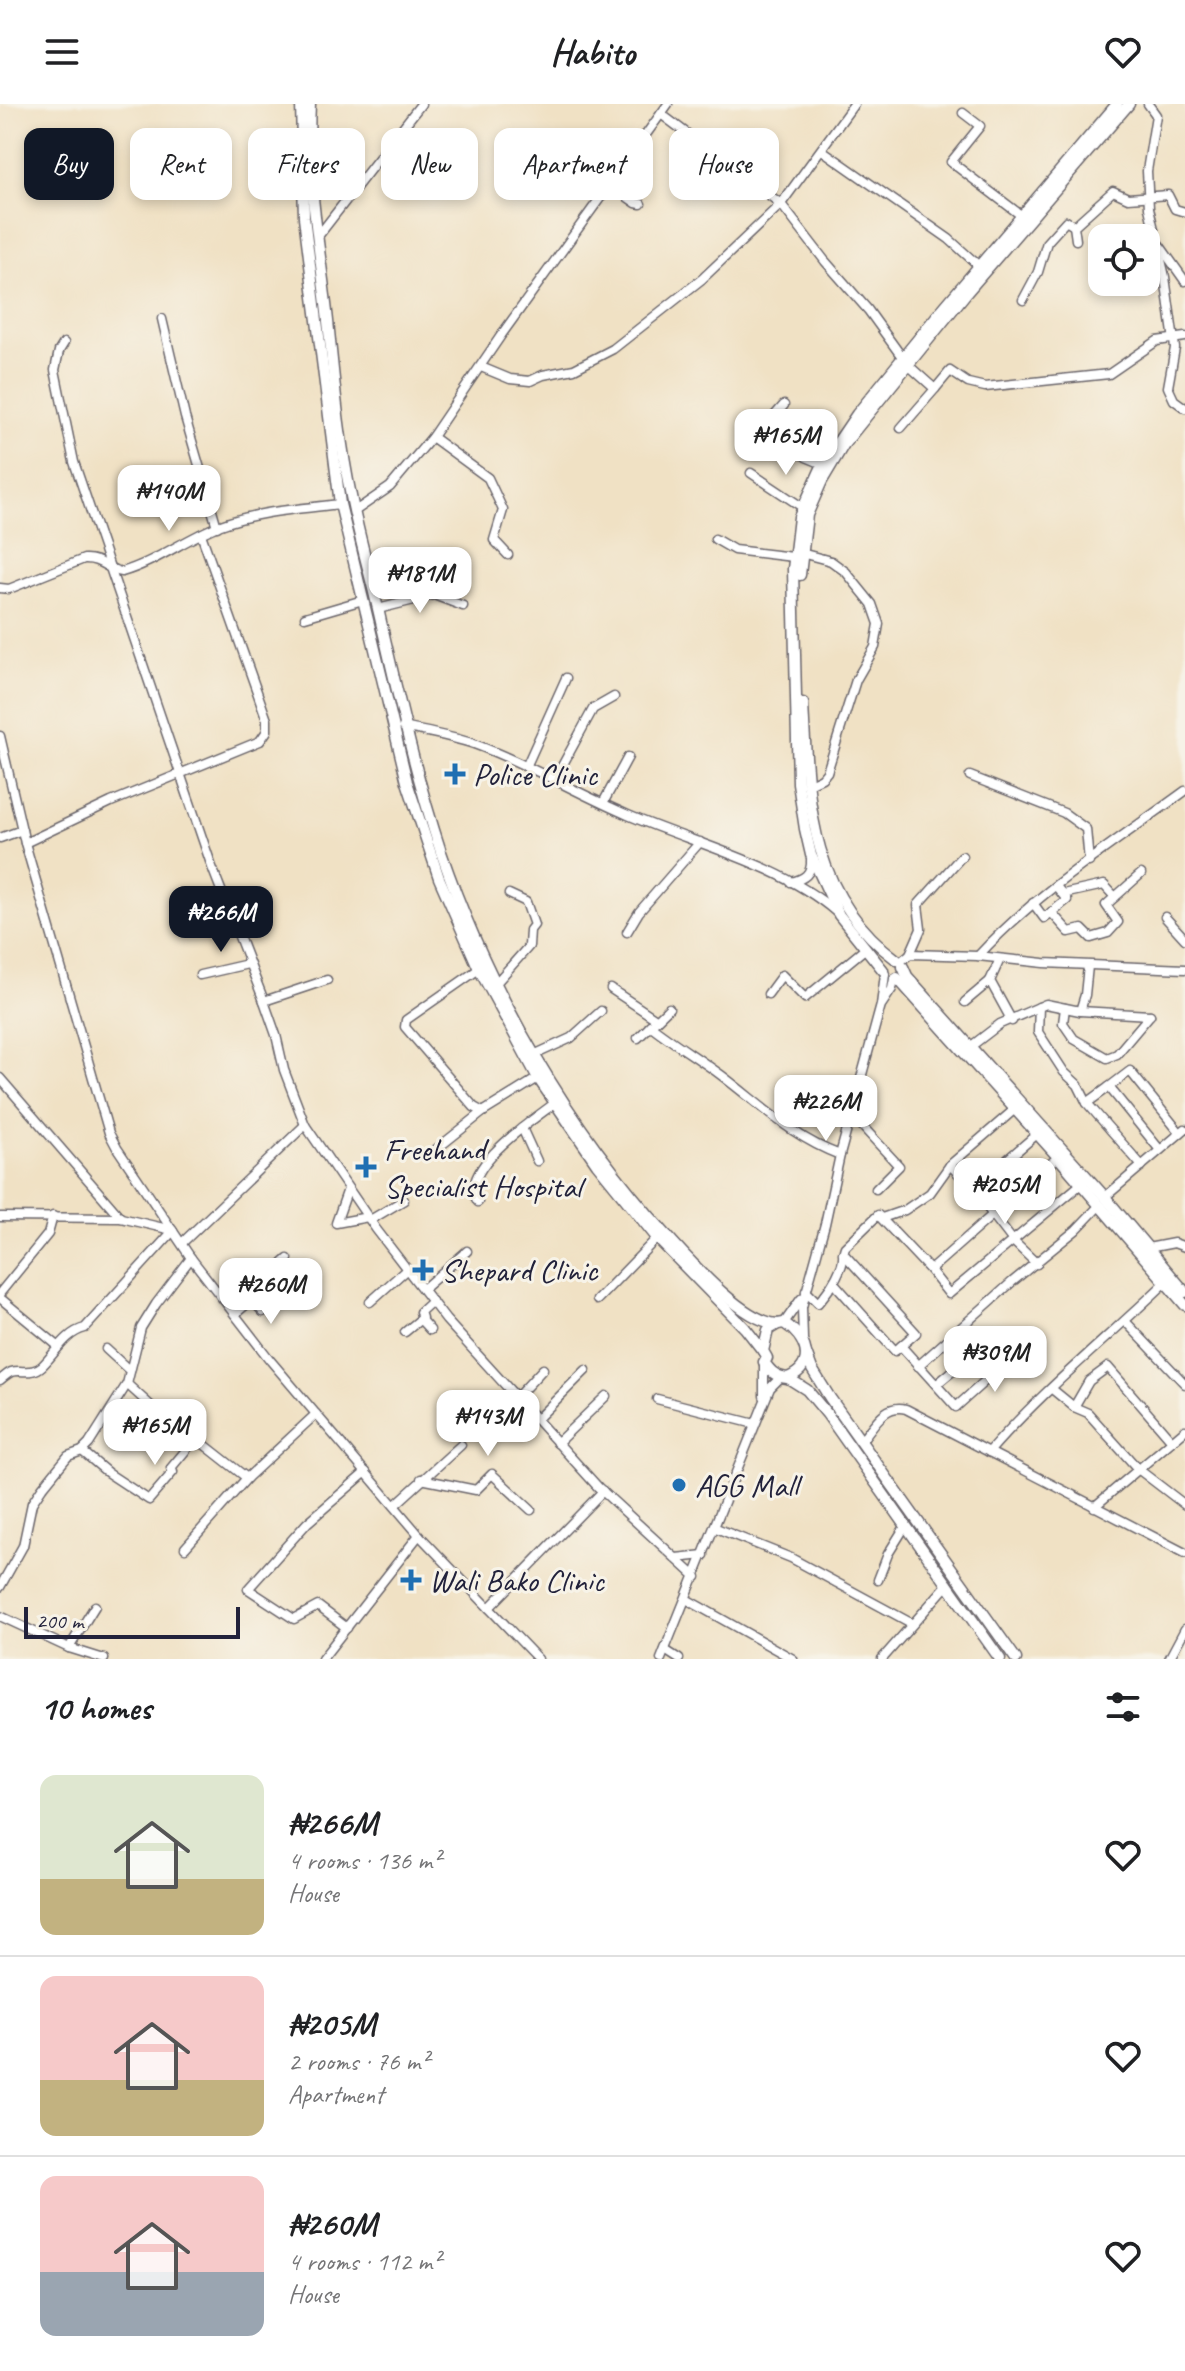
<!DOCTYPE html>
<meta charset="utf-8">
<style>
body{margin:0;font-family:Caveat,sans-serif;background:#f2f2f2;color:#202124;height:100vh;display:flex;flex-direction:column;font-size:30px;white-space:nowrap}
*{box-sizing:border-box;margin:0}
p{font-size:26px;color:#757577}
.icon{flex:none;width:44px;height:44px;fill:none;stroke:currentColor;stroke-width:2;stroke-linecap:round;stroke-linejoin:round}
.map{position:relative;height:1555px;overflow:hidden}
.panel{display:flex;flex-direction:column;background:#fff;flex:1}
.panel>*{flex:none}
.banner{position:absolute;left:24px;top:24px;width:1138px;height:72px;display:flex;gap:16px}
.buttons{position:absolute;left:1088px;top:120px;display:grid;gap:16px}
.buttons a{display:grid;place-items:center;width:72px;height:72px;border-radius:16px;background:#fff;box-shadow:0 4px 12px #0003;font-size:40px}
.scale{position:absolute;left:24px;bottom:20px;width:216px;box-sizing:border-box;padding-left:8px;border:4px solid #22223b;border-top:0;font-size:22px;line-height:28px;white-space:nowrap;color:#22223b;-webkit-text-stroke:6px #f7f3e8;paint-order:stroke}
.price{position:absolute;translate:-50% -68px;padding:0 18px;border-radius:16px;background:#fff;color:#222;font-size:26px;line-height:52px;filter:drop-shadow(0 2px 4px #0008)}
.price::after{content:'';position:absolute;left:50%;top:48px;width:24px;height:18px;margin-left:-12px;background:inherit;clip-path:polygon(0 0,100% 0,50% 100%)}
.price.active{background:#111827;color:#fff}
ul{padding:0;list-style:none}
li{display:flex;align-items:center;gap:24px;height:200px;padding:0 40px}
li+li{border-top:2px solid #e0e0e0}
li span{display:grid;place-items:center;flex:none;width:224px;height:160px;border-radius:16px;color:#555}
li>.icon{margin-inline-start:auto}
span .icon{width:96px;height:96px;fill:#fffc;stroke-width:1}
li b{font-size:34px}
h2{display:flex;justify-content:space-between;align-items:center;height:96px;padding:0 40px;font-size:34px}
.chip{padding:0 28px;border-radius:16px;background:#fff;box-shadow:0 4px 12px #0003;font-size:28px;line-height:72px}
.chip.active{background:#111827;color:#fff}
header{display:flex;justify-content:space-between;align-items:center;height:104px;padding:0 40px;background:#fff;font-size:36px;font-weight:800}
.map>svg:first-child{display:block}
.lines{fill:none;stroke-linecap:round;stroke-linejoin:round}
.minor-casing{stroke:#6a656b;stroke-width:11}
.major-casing{stroke:#6a656b;stroke-width:13}
.minor{stroke:#fff;stroke-width:8}
.major{stroke:#fff;stroke-width:10}
.poi-dot{fill:#1f6fb2;stroke:#f7f3e8;stroke-width:3}
.labels{text-anchor:middle;dominant-baseline:central;stroke-width:6;stroke-linejoin:round;paint-order:stroke}
.poi-label{font-size:32px;fill:#22223b;stroke:#f7f3e8;text-anchor:start}
</style>
<header><svg class="icon" aria-label="menu" viewBox="0 0 24 24"><path d="M4 6h16M4 12h16M4 18h16"/></svg>Habito<svg class="icon" aria-label="heart" viewBox="0 0 24 24"><path d="M12 20l-8-8c-3-5 5-10 8-4 3-6 11-1 8 4z"/></svg></header>
<div class="map">
<svg width="1185" height="1555" viewBox="0 0 1185 1555">
<rect width="100%" height="100%" fill="#f7f3e8"/>
<filter id="ink" filterUnits="userSpaceOnUse"><feTurbulence type="fractalNoise" baseFrequency=".0125" numOctaves="2"/><feDisplacementMap in="SourceGraphic" scale="16" xChannelSelector="R" yChannelSelector="G"/><feConvolveMatrix kernelMatrix="1 2 1 2 8 2 1 2 1" color-interpolation-filters="sRGB"/></filter>
<filter id="wash" filterUnits="userSpaceOnUse"><feTurbulence type="fractalNoise" baseFrequency=".006" numOctaves="4" result="noise"/><feDisplacementMap in="SourceGraphic" scale="32" xChannelSelector="R" yChannelSelector="G"/><feGaussianBlur stdDeviation="1.8" result="paint"/><feColorMatrix in="noise" values="0 0 0 0 0 0 0 0 0 0 0 0 0 0 0 0 0 1.4 0 .05"/><feComposite in="paint" operator="in"/></filter>
<g filter="url(#wash)">
<rect width="100%" height="100%" fill="#f0e1c4"/>
</g>
<g filter="url(#ink)">
<g class="lines">
<defs>
<g id="minor">
<polyline points="1148,0 1156,11 1147,67 1149,104 1165,173 1175,244 1168,283 1174,296 1185,304"/>
<polyline points="963,9 980,22 951,58 1022,112"/>
<polyline points="661,10 781,100 825,157 868,206 907,260 935,285 901,324"/>
<polyline points="822,46 949,135 979,162"/>
<polyline points="610,81 636,99 641,100"/>
<polyline points="319,131 421,0"/>
<polyline points="1076,136 1074,122 1113,87 1128,94 1168,91 1175,105 1185,108"/>
<polyline points="1158,139 1185,177"/>
<polyline points="1023,196 1038,168 1047,138 1066,117 1074,122"/>
<polyline points="162,215 185,313 217,423"/>
<polyline points="64,239 59,247 55,266 74,358 212,763 264,897 276,931 284,966 305,1021 376,1125 446,1216 598,1383 696,1473"/>
<polyline points="481,263 510,275 530,277 543,271 574,265 613,245 702,175 781,100 854,0"/>
<polyline points="935,285 950,267 968,279 985,283 1109,270 1157,237 1185,233"/>
<polyline points="784,301 769,318 771,321 806,353 823,360"/>
<polyline points="432,333 488,374 503,406 494,436 508,451"/>
<polyline points="751,369 802,403"/>
<polyline points="355,407 390,383 432,333 502,230 668,0"/>
<polyline points="715,435 734,446 793,453"/>
<polyline points="801,449 831,457 846,468 872,500 879,520 875,543 856,576 827,668 822,674 807,681"/>
<path d="M0,484L9,485L84,455C100,454 108,466 122,468C156,458 185,435 218,422C258,407 298,405 340,400"/>
<polyline points="378,505 434,491 463,502"/>
<polyline points="305,513 363,496"/>
<path d="M403,623C426,628 451,632 474,640C527,659 576,689 628,711C695,740 781,760 836,808"/>
<polyline points="0,632 25,739 109,1029 117,1044 191,1154 270,1256 419,1431 538,1555"/>
<polyline points="526,663 566,574"/>
<polyline points="970,672 1064,709 1086,725 1089,758"/>
<polyline points="555,675 593,605 614,593"/>
<polyline points="603,699 628,653"/>
<polyline points="0,734 22,726"/>
<polyline points="25,739 111,698 260,637 267,627 267,616 201,430"/>
<path d="M791,778C804,775 812,770 811,756"/>
<polyline points="1063,790 1104,781 1115,793"/>
<polyline points="1033,799 1044,814 1067,796 1056,782"/>
<polyline points="1051,808 1069,828 1082,825 1091,834 1108,829 1118,818 1106,801 1141,770"/>
<polyline points="1165,813 1185,835"/>
<polyline points="627,828 639,808 700,738"/>
<polyline points="910,850 921,825 918,801 962,752"/>
<path d="M978,852C1038,787 1114,739 1185,687"/>
<polyline points="1000,855 990,877 1012,917"/>
<polyline points="900,858 910,850 978,852 1044,859 1185,865"/>
<polyline points="479,865 406,916 405,923 474,1003 483,1008"/>
<polyline points="200,871 248,860"/>
<polyline points="496,879 529,842 530,826 534,821 526,798 509,790"/>
<polyline points="611,885 656,915"/>
<polyline points="768,890 782,871 805,894 866,844"/>
<polyline points="264,897 327,876"/>
<polyline points="965,898 990,877"/>
<polyline points="882,900 892,885 894,875"/>
<polyline points="1039,903 1038,928 1064,968 1078,981 1087,999 1142,1062"/>
<polyline points="1065,904 1063,919 1074,935 1107,954 1117,950 1150,911"/>
<polyline points="1080,907 1085,891 1088,862"/>
<path d="M650,921C673,939 698,954 721,971C761,1001 792,1033 840,1051"/>
<polyline points="638,934 669,904"/>
<polyline points="970,943 1000,920 1046,900 1080,907 1150,911"/>
<polyline points="536,950 571,934 601,907"/>
<polyline points="0,974 121,1114"/>
<polyline points="1109,983 1130,967 1180,1029"/>
<polyline points="1087,999 1109,983 1160,1046"/>
<polyline points="851,1010 899,1062 876,1085"/>
<polyline points="522,1024 537,1057"/>
<polyline points="429,1051 483,1008 538,974"/>
<polyline points="950,1061 973,1085 1037,1030"/>
<polyline points="348,1085 336,1119 368,1113"/>
<polyline points="973,1085 1013,1137 1037,1160"/>
<polyline points="1105,1093 1185,1025"/>
<path d="M478,1098C456,1066 533,1016 555,999"/>
<polyline points="0,1113 121,1114 172,1126"/>
<polyline points="882,1114 905,1106 930,1089 950,1061 1015,1005"/>
<polyline points="372,1115 404,1096"/>
<polyline points="182,1139 305,1021"/>
<polyline points="1148,1144 1174,1139 1185,1143"/>
<polyline points="843,1149 916,1229 901,1242 956,1303 1014,1251 996,1231 937,1280"/>
<polyline points="930,1166 1058,1053"/>
<polyline points="835,1180 895,1247 901,1242"/>
<polyline points="423,1185 467,1147"/>
<path d="M806,1187L818,1199C828,1187 835,1178 841,1163C844,1157 842,1150 845,1143L878,1111L930,1166L949,1190L1081,1080"/>
<polyline points="0,1189 48,1130 53,1112"/>
<polyline points="0,1194 58,1242"/>
<polyline points="252,1196 263,1208 287,1185"/>
<polyline points="597,1196 657,1134"/>
<polyline points="370,1198 407,1165"/>
<polyline points="235,1210 254,1194 250,1188 288,1155"/>
<polyline points="420,1215 430,1226"/>
<polyline points="1125,1217 1185,1280"/>
<polyline points="784,1219 801,1195"/>
<polyline points="405,1228 422,1214 420,1208 432,1197"/>
<polyline points="803,1235 802,1203 825,1120 840,1051 881,901 885,870"/>
<polyline points="106,1245 130,1267"/>
<polyline points="918,1262 1012,1178 1076,1126 1100,1101"/>
<path d="M0,1276C4,1273 7,1270 11,1268C21,1265 32,1271 42,1262C56,1249 65,1229 85,1224L173,1127"/>
<polyline points="127,1280 186,1334 196,1334 247,1374 316,1310"/>
<polyline points="1052,1285 1074,1303 1088,1309 1138,1365 1185,1401"/>
<polyline points="764,1292 764,1258"/>
<polyline points="516,1294 543,1265"/>
<polyline points="657,1295 755,1320"/>
<polyline points="1074,1303 1089,1277 1108,1263 1172,1337"/>
<polyline points="537,1315 586,1266"/>
<path d="M861,1337C874,1322 884,1299 906,1305L1185,1449"/>
<polyline points="557,1339 606,1292"/>
<polyline points="82,1347 108,1369 149,1396 173,1368 171,1364 196,1334"/>
<path d="M989,1348C1043,1286 1107,1235 1166,1178"/>
<polyline points="421,1375 476,1386 492,1370 531,1406"/>
<polyline points="395,1401 461,1341"/>
<polyline points="1094,1403 1185,1326"/>
<polyline points="716,1424 791,1454 911,1519"/>
<polyline points="185,1444 247,1374"/>
<polyline points="676,1454 704,1451"/>
<polyline points="878,1476 888,1450 906,1421"/>
<polyline points="0,1483 23,1442 32,1399 42,1384 68,1352 82,1347 89,1340 127,1280 141,1224 156,1200 191,1154"/>
<polyline points="686,1495 793,1555"/>
<polyline points="489,1504 603,1387"/>
<polyline points="0,1512 69,1544 104,1555"/>
<polyline points="347,1524 318,1502 294,1515 248,1485 307,1419 366,1368"/>
<polyline points="69,1544 95,1502"/>
<polyline points="665,1546 679,1555"/>
<polyline points="322,1555 419,1431"/>
<polyline points="661,1555 770,1284 780,1274"/>
<polyline points="882,1555 948,1480"/>
<polyline points="1169,1555 1185,1525"/>
</g>
<g id="major">
<polyline points="301,0 304,113 340,400 407,678 439,774 479,865 538,974 597,1060 657,1134 745,1224 763,1247"/>
<path d="M310,0C306,72 320,145 328,217C334,275 339,335 351,392C359,434 372,476 381,518C399,595 416,673 441,748C489,888 568,1024 668,1133C691,1158 743,1218 778,1220"/>
<polyline points="800,471 807,411 822,377 844,340 967,188 1129,0"/>
<path d="M803,599C808,698 809,791 897,856"/>
<polyline points="903,863 907,872 1105,1093 1185,1188"/>
<polyline points="883,866 839,811 811,751 805,725 798,679 793,465 799,413 823,360 857,310 940,208 1117,0"/>
<polyline points="897,874 1058,1053 1185,1201"/>
<path d="M784,1219C806,1233 818,1261 788,1274C776,1273 771,1268 764,1258L767,1254L763,1247L768,1226L778,1220Z"/>
<polyline points="806,1249 812,1265 830,1294 1016,1555"/>
<polyline points="788,1274 807,1286 827,1310 1000,1555"/>
</g>
</defs>
<!-- minor casing -->
<use href="#minor" class="minor-casing"/>
<!-- major casing -->
<use href="#major" class="major-casing"/>
<!-- minor -->
<use href="#minor" class="minor"/>
<!-- major -->
<use href="#major" class="major"/>
</g>
</g>
<!-- markers -->
<g class="poi-dot">
<path d="M451 658h8v8h8v8h-8v8h-8v-8h-8v-8h8z"/>
<path d="M362 1051h8v8h8v8h-8v8h-8v-8h-8v-8h8z"/>
<path d="M419 1154h8v8h8v8h-8v8h-8v-8h-8v-8h8z"/>
<circle cx="679" cy="1381" r="8"/>
<path d="M407 1464h8v8h8v8h-8v8h-8v-8h-8v-8h8z"/>
</g>
<g class="labels">
<!-- poi labels -->
<g class="poi-label">
<text x="473" y="670">Police Clinic</text>
<text x="384" y="1045">Freehand<tspan x="384" dy="37">Specialist Hospital</tspan></text>
<text x="441" y="1166">Shepard Clinic</text>
<text x="695" y="1381">AGG Mall</text>
<text x="429" y="1476">Wali Bako Clinic</text>
</g>
</g>
</svg>
<div class="buttons">
<a><svg class="icon" aria-label="locate" viewBox="0 0 24 24"><circle cx="12" cy="12" r="6"/><path d="M12 2v4M12 18v4M2 12h4M18 12h4"/></svg></a>
</div>
<div class="scale">200 m</div>
<b class="price" style="left:786px;top:373px">₦165M</b>
<b class="price" style="left:169px;top:429px">₦140M</b>
<b class="price" style="left:420px;top:511px">₦181M</b>
<b class="price active" style="left:221px;top:850px">₦266M</b>
<b class="price" style="left:826px;top:1039px">₦226M</b>
<b class="price" style="left:1005px;top:1122px">₦205M</b>
<b class="price" style="left:271px;top:1222px">₦260M</b>
<b class="price" style="left:995px;top:1290px">₦309M</b>
<b class="price" style="left:488px;top:1354px">₦143M</b>
<b class="price" style="left:155px;top:1363px">₦165M</b>
<div class="banner">
<a class="chip active">Buy</a>
<a class="chip">Rent</a>
<a class="chip">Filters</a>
<a class="chip">New</a>
<a class="chip">Apartment</a>
<a class="chip">House</a>
</div>
</div>
<section class="panel">
<h2>10 homes<svg class="icon" aria-label="filters" viewBox="0 0 24 24"><path d="M4 7h16M4 17h16"/><circle cx="9" cy="7" r="2"/><circle cx="15" cy="17" r="2"/></svg></h2>
<ul>
<li><span style="background:linear-gradient(#dfe7d0 65%,#c2b280 0)"><svg class="icon" aria-label="home" viewBox="0 0 24 24"><path d="M3 11l9-7 9 7M6 9v11h12V9"/></svg></span><div><b>₦266M</b><p>4 rooms · 136 m²</p><p>House</p></div><svg class="icon" aria-label="heart" viewBox="0 0 24 24"><path d="M12 20l-8-8c-3-5 5-10 8-4 3-6 11-1 8 4z"/></svg></li>
<li><span style="background:linear-gradient(#f6c9c9 65%,#c2b280 0)"><svg class="icon" aria-label="home" viewBox="0 0 24 24"><path d="M3 11l9-7 9 7M6 9v11h12V9"/></svg></span><div><b>₦205M</b><p>2 rooms · 76 m²</p><p>Apartment</p></div><svg class="icon" aria-label="heart" viewBox="0 0 24 24"><path d="M12 20l-8-8c-3-5 5-10 8-4 3-6 11-1 8 4z"/></svg></li>
<li><span style="background:linear-gradient(#f6c9c9 60%,#9aa5b1 0)"><svg class="icon" aria-label="home" viewBox="0 0 24 24"><path d="M3 11l9-7 9 7M6 9v11h12V9"/></svg></span><div><b>₦260M</b><p>4 rooms · 112 m²</p><p>House</p></div><svg class="icon" aria-label="heart" viewBox="0 0 24 24"><path d="M12 20l-8-8c-3-5 5-10 8-4 3-6 11-1 8 4z"/></svg></li>
</ul>
</section>
